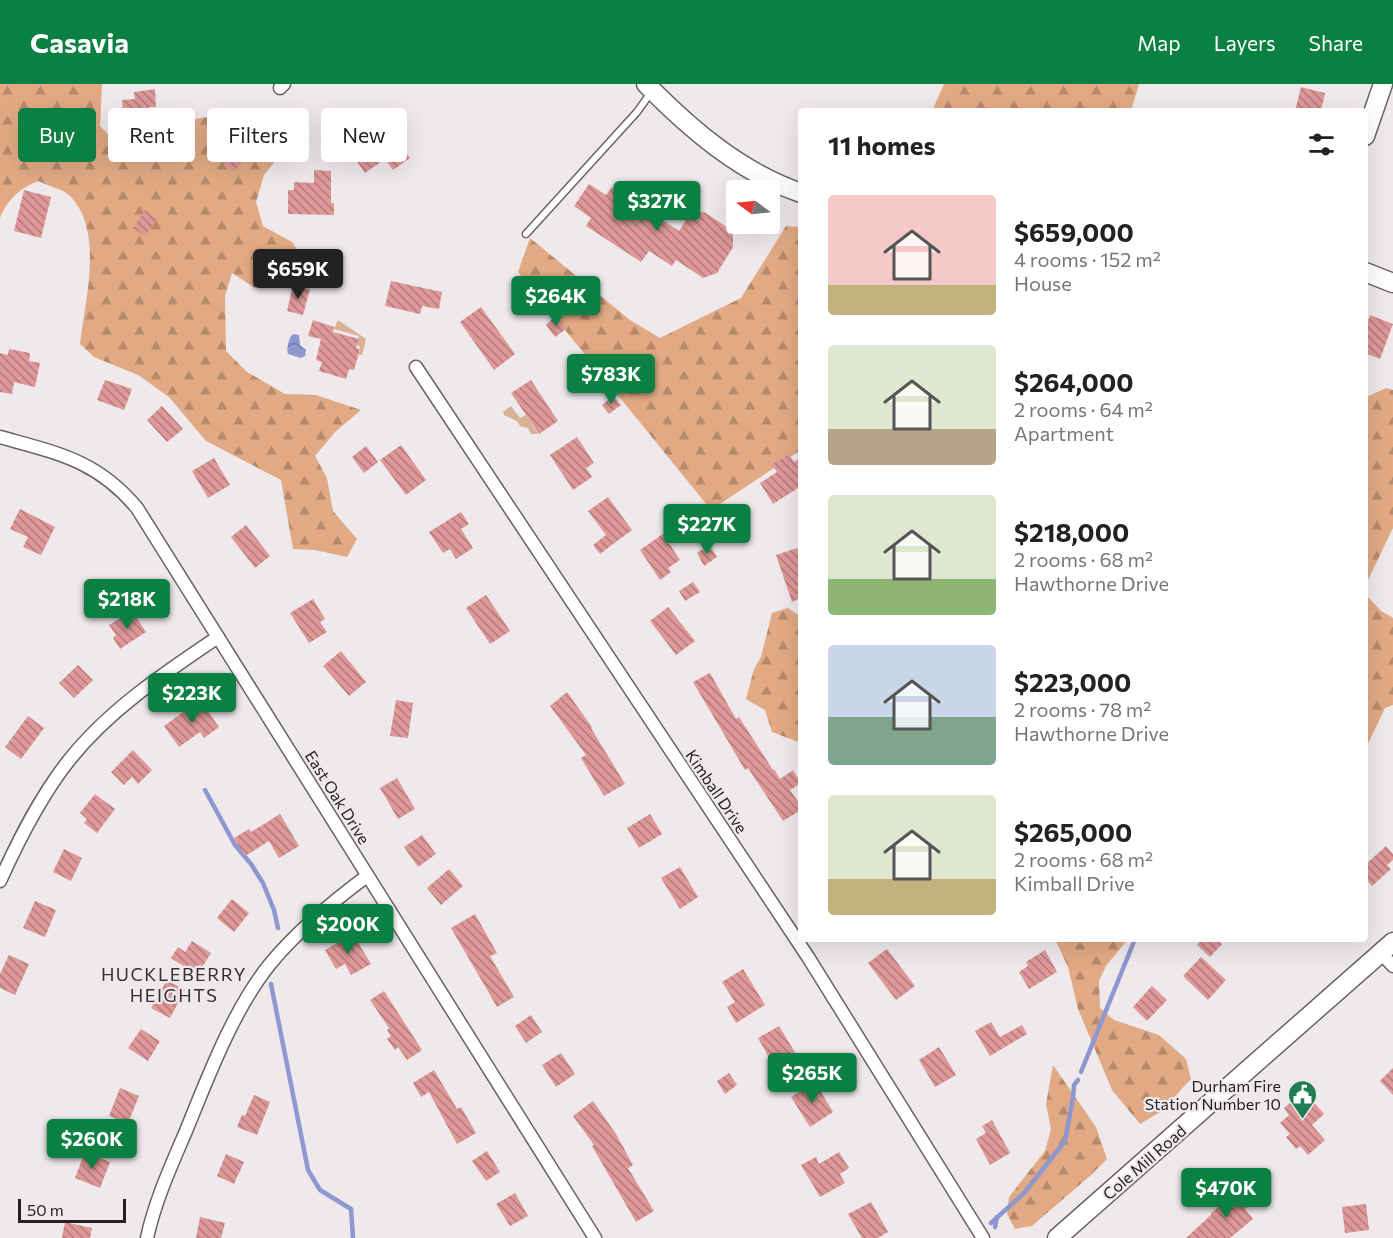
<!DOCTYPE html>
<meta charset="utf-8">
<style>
body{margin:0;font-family:Commissioner,sans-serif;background:#f2f2f2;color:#222;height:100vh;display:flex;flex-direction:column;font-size:22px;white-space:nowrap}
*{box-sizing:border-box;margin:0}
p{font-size:20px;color:#767676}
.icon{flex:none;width:33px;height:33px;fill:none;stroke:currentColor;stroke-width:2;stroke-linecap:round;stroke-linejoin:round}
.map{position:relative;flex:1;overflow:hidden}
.panel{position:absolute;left:798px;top:24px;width:570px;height:834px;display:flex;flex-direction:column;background:#fff;border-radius:6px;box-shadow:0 6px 24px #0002}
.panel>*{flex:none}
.top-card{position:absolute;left:18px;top:24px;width:570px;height:54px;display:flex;gap:12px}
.needle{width:39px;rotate:285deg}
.buttons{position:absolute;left:726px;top:96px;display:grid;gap:12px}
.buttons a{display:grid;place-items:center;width:54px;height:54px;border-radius:6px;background:#fff;box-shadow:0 6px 24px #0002;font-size:30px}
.scale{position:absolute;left:18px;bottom:15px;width:108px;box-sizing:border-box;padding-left:6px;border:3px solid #242223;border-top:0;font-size:16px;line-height:21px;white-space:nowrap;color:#242223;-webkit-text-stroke:4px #efe9ec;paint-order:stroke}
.price{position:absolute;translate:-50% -51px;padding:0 14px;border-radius:6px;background:#0b8043;color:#fff;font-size:20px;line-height:39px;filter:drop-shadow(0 2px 3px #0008)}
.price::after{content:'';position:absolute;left:50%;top:36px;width:18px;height:14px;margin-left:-9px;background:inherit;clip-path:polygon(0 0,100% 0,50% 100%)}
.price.on{background:#222;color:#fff}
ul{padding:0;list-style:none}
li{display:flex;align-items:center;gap:18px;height:150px;padding:0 30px}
li span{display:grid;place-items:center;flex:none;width:168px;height:120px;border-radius:6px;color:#555}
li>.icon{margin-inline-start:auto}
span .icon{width:72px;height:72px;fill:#fffc;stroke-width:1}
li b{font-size:26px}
h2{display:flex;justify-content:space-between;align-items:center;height:72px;padding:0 30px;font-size:26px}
.tag{padding:0 21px;border-radius:6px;background:#fff;box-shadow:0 6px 24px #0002;font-size:21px;line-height:54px}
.tag.on{background:#0b8043;color:#fff}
header{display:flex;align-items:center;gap:36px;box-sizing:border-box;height:84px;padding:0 30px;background:#0b8043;color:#fff}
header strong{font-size:28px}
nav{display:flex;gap:33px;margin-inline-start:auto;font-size:21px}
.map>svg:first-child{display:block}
.grass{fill:url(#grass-tufts)}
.forest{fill:url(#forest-firs)}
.water{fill:url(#water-waves)}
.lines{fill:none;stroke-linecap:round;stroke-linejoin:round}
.stream{stroke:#8e97d0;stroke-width:4.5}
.building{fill:url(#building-back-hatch)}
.lane-casing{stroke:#696366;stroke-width:9}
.street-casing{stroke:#696366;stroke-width:15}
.secondary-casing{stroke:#696366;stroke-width:21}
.lane{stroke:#fff;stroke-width:6}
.street{stroke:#fff;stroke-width:12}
.secondary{stroke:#fff;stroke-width:18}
.labels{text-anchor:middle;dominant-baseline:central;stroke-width:4.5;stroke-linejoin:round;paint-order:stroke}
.street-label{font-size:16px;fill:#242223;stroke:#efe9ec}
.poi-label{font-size:16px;fill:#242223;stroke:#efe9ec;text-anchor:end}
.neighbourhood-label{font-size:18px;letter-spacing:1.5px;fill:#342f32;stroke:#efe9ec}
</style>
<header>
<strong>Casavia</strong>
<nav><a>Map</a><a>Layers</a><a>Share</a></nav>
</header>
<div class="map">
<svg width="1393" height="1154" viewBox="0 0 1393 1154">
<defs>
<pattern id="grass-tufts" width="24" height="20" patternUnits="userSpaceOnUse" patternTransform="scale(1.5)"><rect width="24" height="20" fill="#d9b197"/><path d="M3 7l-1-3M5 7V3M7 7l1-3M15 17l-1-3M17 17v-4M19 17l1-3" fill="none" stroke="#ba9882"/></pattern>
<pattern id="forest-firs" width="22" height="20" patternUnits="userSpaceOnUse" patternTransform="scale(1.5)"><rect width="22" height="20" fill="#e2aa84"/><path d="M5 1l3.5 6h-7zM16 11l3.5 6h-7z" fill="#b78a6c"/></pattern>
<pattern id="water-waves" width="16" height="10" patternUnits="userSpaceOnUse" patternTransform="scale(1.5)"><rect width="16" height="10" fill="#8e97d0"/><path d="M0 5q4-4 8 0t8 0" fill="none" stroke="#747ba8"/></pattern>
<pattern id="building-back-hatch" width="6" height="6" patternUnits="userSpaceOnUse" patternTransform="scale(1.5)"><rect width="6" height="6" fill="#dd9897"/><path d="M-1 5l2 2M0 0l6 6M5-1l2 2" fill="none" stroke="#b37c7b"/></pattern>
</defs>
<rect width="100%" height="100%" fill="#efe9ec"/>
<!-- grass -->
<g class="grass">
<polygon points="338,236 366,255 362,271 359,271 360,263 357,261 359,252 334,245"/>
<polygon points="511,322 520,334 526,331 538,350 531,350 528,344 520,342 517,337 504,331 503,328"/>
</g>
<!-- forest -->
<g class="forest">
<path d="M0,0H102L100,42L115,57L147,58L188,36L221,31L243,33L293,47L281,70L264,91L256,118L263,142L292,158L305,177H269L255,204L232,189L225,212L226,267L247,288L285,310L316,311L361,326L336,347L315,372L327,394L333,427L357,455L347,473L315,466L293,465L281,396L206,357L169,313L138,291L94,273L80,260C85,216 104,149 71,113C64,105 48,102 38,97C19,105 8,115 0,134Z"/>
<polygon points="944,0 1139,0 1131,27 932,27"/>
<polygon points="786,142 801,143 801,366 711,426 518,188 530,154 630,236 660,254 741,214"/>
<polygon points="1386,304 1393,306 1393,444 1367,498 1367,512 1381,527 1393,534 1393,621 1385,624 1365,666 1365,311 1369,312"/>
<polygon points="788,524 801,533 801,659 772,648 765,626 746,615 754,585 761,573 772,529"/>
<polygon points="1055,855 1128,855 1106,882 1099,897 1100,924 1114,936 1159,951 1186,975 1191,995 1160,1028 1140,1040 1112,1006 1078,925 1068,883"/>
<polygon points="1053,981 1096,1043 1107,1075 1091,1091 1032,1142 1015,1145 1007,1130 1009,1113 1045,1067 1051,1045 1046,1020"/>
</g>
<!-- water -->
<path class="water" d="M293,250L299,251L300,261L306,266L305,272L301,274L288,270C286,265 289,253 293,250Z"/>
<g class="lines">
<!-- stream -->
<g class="stream">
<polyline points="205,706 235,761 251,780 263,799 274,826 278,844"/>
<polyline points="271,900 308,1086 320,1106 351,1125 353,1154"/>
<polyline points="1081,988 1135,855"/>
<polyline points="991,1139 1024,1109 1065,1057 1073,1014 1074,1001 1078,996"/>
<polyline points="995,1143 997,1133"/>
</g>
</g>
<!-- building -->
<g class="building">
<polygon points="1301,3 1325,9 1321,27 1295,27"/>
<polygon points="155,5 156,23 149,23 152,49 146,49 146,51 112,55 111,39 124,38 122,16 135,15 134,8"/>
<polygon points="379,29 410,74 393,86 385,75 365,89 341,55"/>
<polygon points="229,44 253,61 235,87 211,70"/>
<polygon points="314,86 331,87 331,119 334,119 334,131 288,130 288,106 294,106 294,98 314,99"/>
<polygon points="589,100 606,111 612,103 679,147 689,131 704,128 733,147 733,163 717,189 703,194 676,176 672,182 649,167 641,178 586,142 591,134 574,122"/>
<polygon points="24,106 51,113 41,154 14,147"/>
<polygon points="145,126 157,135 145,152 133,144"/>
<polygon points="391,197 442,208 439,225 422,222 420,230 385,222"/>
<polygon points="293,201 310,205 303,231 287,227"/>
<polygon points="481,223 515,270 494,286 460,238"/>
<polygon points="1370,231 1393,240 1380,275 1365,269 1365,245"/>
<polygon points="555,232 566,245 555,253 546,241"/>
<polygon points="313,236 334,243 333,248 359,255 356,264 360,265 354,286 349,285 346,295 319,287 322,278 316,276 321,255 308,252"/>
<polygon points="9,265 30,269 29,277 40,279 35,303 14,298 12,310 0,308 0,269 8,271"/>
<polygon points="105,296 132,305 124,326 97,316"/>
<polygon points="531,296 558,337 539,350 511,309"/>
<polygon points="613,312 621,321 609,330 602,321"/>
<polygon points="162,322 183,345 167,358 147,336"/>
<polygon points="577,353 594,379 586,384 592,393 573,406 550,371"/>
<polygon points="401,361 426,396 406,411 380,376"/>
<polygon points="366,362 378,378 364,389 352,373"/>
<polygon points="789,370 794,378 801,373 801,402 773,420 760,399 777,388 772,381"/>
<polygon points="214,374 230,401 208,414 192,387"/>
<polygon points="608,413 632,446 600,470 593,461 606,451 588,427"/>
<polygon points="20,425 55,443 41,471 23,463 28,453 10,445"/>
<polygon points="461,428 469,440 461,445 473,464 456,475 450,465 443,469 429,448"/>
<polygon points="246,441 270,472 255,484 231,453"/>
<polygon points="663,450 680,476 668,484 671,488 660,496 640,466"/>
<polygon points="709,461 717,473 704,482 697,469"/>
<polygon points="797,464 801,475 801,514 792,518 776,471"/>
<polygon points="693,498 700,508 685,517 679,507"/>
<polygon points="486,511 510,547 490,560 466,524"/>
<polygon points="313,515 325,535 320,538 327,548 309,559 290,529"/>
<polygon points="668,523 695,557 676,571 650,537"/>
<polygon points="132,527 146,548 120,565 113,554 116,551 109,541"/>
<polygon points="341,567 366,598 349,612 323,582"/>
<polygon points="78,581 93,596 74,614 59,599"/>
<polygon points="710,589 736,635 739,633 773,686 774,685 780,695 793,686 801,699 790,706 801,722 801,726 783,737 748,684 745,686 693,598"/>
<polygon points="567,608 592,643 591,644 625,700 604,712 581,674 586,671 550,622"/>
<polygon points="200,616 219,643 204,654 200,648 179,663 164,642"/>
<polygon points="396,616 413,619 408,654 390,652"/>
<polygon points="28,632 44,644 21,675 5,663"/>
<polygon points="133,666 152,686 138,700 132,693 124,701 111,688"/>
<polygon points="397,694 415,725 398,735 380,704"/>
<polygon points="95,710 115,725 97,749 84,739 87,735 80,729"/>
<polygon points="280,730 299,762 279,774 269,757 245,772 234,754 249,745 251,748"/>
<polygon points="650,730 662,750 639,764 627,744"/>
<polygon points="422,751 436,770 418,783 404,763"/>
<polygon points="1386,762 1393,770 1393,776 1387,781 1391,785 1372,802 1365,794 1365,781"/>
<polygon points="64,765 82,774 71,797 53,788"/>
<polygon points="680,783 698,813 680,825 661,794"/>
<polygon points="449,785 463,802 441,821 427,804"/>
<polygon points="232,815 249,829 234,848 217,834"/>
<polygon points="35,817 56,826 45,853 23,844"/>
<polygon points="475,830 497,869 490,872 514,913 497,923 451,844"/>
<polygon points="353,850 371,880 351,891 345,880 336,885 325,866"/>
<polygon points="1202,855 1216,855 1222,860 1210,873 1197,861"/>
<polygon points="192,857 211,869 197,891 171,874 178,863 185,868"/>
<polygon points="887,865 915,902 896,916 868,879"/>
<polygon points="1045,866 1057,888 1029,905 1019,888 1028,882 1026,878"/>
<polygon points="9,871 29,880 15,911 0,904 0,890"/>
<polygon points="1201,873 1226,896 1208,916 1183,892"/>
<polygon points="743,885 765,921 736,939 727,923 735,918 722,898"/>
<polygon points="167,896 185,906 170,934 151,924"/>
<polygon points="1152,902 1167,916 1147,937 1133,923"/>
<polygon points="384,907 422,966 407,976 398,963 395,966 387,955 391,952 387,946 389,944 370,916"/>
<polygon points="531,931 542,948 526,959 515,942"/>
<polygon points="991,938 1000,953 1022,941 1027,950 990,972 975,947"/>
<polygon points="779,942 802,980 780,993 758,954"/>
<polygon points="141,945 160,957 148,977 128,964"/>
<polygon points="939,963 956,991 935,1003 919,976"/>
<polygon points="561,969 575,990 556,1003 542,981"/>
<polygon points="1393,984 1393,1011 1380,997"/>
<polygon points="434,986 457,1025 461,1023 476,1049 457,1060 429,1008 421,1013 413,999"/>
<polygon points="729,989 737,1001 725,1010 717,997"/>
<polygon points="815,998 833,1028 810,1043 791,1013"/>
<polygon points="120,1004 139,1012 128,1039 109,1032"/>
<polygon points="1304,1007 1324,1030 1312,1041 1325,1056 1308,1071 1300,1062 1296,1065 1286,1053 1290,1050 1280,1039 1289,1031 1284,1024"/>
<polygon points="254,1011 270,1018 257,1051 237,1043 242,1031 245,1032"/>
<polygon points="593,1017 616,1050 633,1081 628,1084 654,1127 636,1138 592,1062 594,1061 573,1032"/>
<polygon points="992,1036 1010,1069 990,1081 976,1055 986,1049 982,1042"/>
<polygon points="487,1067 500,1088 486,1097 472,1077"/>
<polygon points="85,1068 110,1078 100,1104 75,1094"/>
<polygon points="839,1068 849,1084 840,1090 845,1099 820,1113 801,1081 816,1073 819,1080"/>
<polygon points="226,1070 244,1078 234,1100 217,1092"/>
<polygon points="1242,1104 1253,1119 1245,1125 1253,1135 1230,1154 1186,1154 1212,1130 1211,1129"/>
<polygon points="515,1109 528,1132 510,1142 496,1120"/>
<polygon points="871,1118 888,1148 878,1154 862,1154 848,1130"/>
<polygon points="1366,1120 1369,1146 1345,1149 1342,1123"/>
<polygon points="200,1133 225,1139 221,1154 196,1154"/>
<polygon points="65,1138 92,1144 90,1154 62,1154"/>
</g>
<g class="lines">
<defs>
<polyline id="lane" points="526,150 637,28 652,7"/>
<g id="street">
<polyline points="280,4 284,0"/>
<polyline points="416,283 808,873 983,1154"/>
<path d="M0,353C57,369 97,376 137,424L595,1154"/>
<path d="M0,797C19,755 41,711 70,675C110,625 166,588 218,553"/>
<polyline points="1381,869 1393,882"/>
<path d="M147,1154C155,1117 171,1082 186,1047C208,993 233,926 270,880C298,846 332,818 367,792"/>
</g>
<g id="secondary">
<path d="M646,0C690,45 740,88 801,109"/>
<polyline points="1365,52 1383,0"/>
<polyline points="1365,188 1393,199"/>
<polyline points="1057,1154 1393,858"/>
</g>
</defs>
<!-- lane casing -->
<use href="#lane" class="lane-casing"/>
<!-- street casing -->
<use href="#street" class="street-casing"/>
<!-- secondary casing -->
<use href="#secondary" class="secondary-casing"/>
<!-- lane -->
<use href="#lane" class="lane"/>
<!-- street -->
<use href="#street" class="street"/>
<!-- secondary -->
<use href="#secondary" class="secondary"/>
</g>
<!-- icons -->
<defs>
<symbol id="civic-pin" viewBox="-11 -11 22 30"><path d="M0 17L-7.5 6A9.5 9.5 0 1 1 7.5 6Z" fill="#1f7d53" stroke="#efe9ec"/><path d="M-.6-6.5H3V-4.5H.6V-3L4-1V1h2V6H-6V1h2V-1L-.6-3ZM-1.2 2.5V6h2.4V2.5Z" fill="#fff"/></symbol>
</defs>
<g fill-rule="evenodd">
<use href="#civic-pin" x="1286" y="994" width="33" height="45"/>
</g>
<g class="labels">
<!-- street labels -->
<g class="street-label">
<text transform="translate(717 707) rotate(56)">Kimball Drive</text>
<text transform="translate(338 713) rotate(58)">East Oak Drive</text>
<text transform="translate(1144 1078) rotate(-41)">Cole Mill Road</text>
</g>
<!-- poi labels -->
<g class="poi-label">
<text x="1281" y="1001">Durham Fire<tspan x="1281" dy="18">Station Number 10</tspan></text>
</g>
<!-- neighbourhood labels -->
<g class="neighbourhood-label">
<text x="174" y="890">HUCKLEBERRY<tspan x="174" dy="21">HEIGHTS</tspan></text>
</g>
</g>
</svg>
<div class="buttons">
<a><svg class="needle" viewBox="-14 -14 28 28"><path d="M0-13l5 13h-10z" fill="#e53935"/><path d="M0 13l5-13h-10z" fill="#767676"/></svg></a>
</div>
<div class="scale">50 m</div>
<b class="price" style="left:657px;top:148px">$327K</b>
<b class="price on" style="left:298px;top:216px">$659K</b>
<b class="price" style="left:556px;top:243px">$264K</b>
<b class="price" style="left:611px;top:321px">$783K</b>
<b class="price" style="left:707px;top:471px">$227K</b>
<b class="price" style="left:127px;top:546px">$218K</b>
<b class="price" style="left:192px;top:640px">$223K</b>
<b class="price" style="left:348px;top:871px">$200K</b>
<b class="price" style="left:812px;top:1020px">$265K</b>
<b class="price" style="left:92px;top:1086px">$260K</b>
<b class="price" style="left:1226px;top:1135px">$470K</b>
<div class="top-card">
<a class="tag on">Buy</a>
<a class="tag">Rent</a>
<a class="tag">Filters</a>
<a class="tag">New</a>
</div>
<section class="panel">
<h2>11 homes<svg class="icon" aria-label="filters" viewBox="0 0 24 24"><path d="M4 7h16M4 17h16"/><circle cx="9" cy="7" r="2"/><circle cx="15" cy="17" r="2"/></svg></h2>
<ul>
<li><span style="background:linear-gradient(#f6c9c9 75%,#c2b280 0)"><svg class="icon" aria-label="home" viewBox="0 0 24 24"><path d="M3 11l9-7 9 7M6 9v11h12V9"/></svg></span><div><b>$659,000</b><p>4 rooms · 152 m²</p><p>House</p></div></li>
<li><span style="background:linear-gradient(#dfe7d0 70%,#b9a48a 0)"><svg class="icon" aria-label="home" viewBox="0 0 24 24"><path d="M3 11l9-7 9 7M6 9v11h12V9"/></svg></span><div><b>$264,000</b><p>2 rooms · 64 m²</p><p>Apartment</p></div></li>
<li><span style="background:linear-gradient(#dfe7d0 70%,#8fb573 0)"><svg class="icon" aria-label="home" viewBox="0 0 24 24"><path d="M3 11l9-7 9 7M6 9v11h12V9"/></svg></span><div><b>$218,000</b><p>2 rooms · 68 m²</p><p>Hawthorne Drive</p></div></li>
<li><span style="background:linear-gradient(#c9d6e8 60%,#7fa58c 0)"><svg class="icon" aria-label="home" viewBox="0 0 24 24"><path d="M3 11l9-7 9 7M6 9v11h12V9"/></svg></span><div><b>$223,000</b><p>2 rooms · 78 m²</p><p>Hawthorne Drive</p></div></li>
<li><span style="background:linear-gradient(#dfe7d0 70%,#c2b280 0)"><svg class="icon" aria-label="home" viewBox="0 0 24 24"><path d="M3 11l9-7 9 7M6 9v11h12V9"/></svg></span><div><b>$265,000</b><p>2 rooms · 68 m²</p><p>Kimball Drive</p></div></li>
</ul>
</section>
</div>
